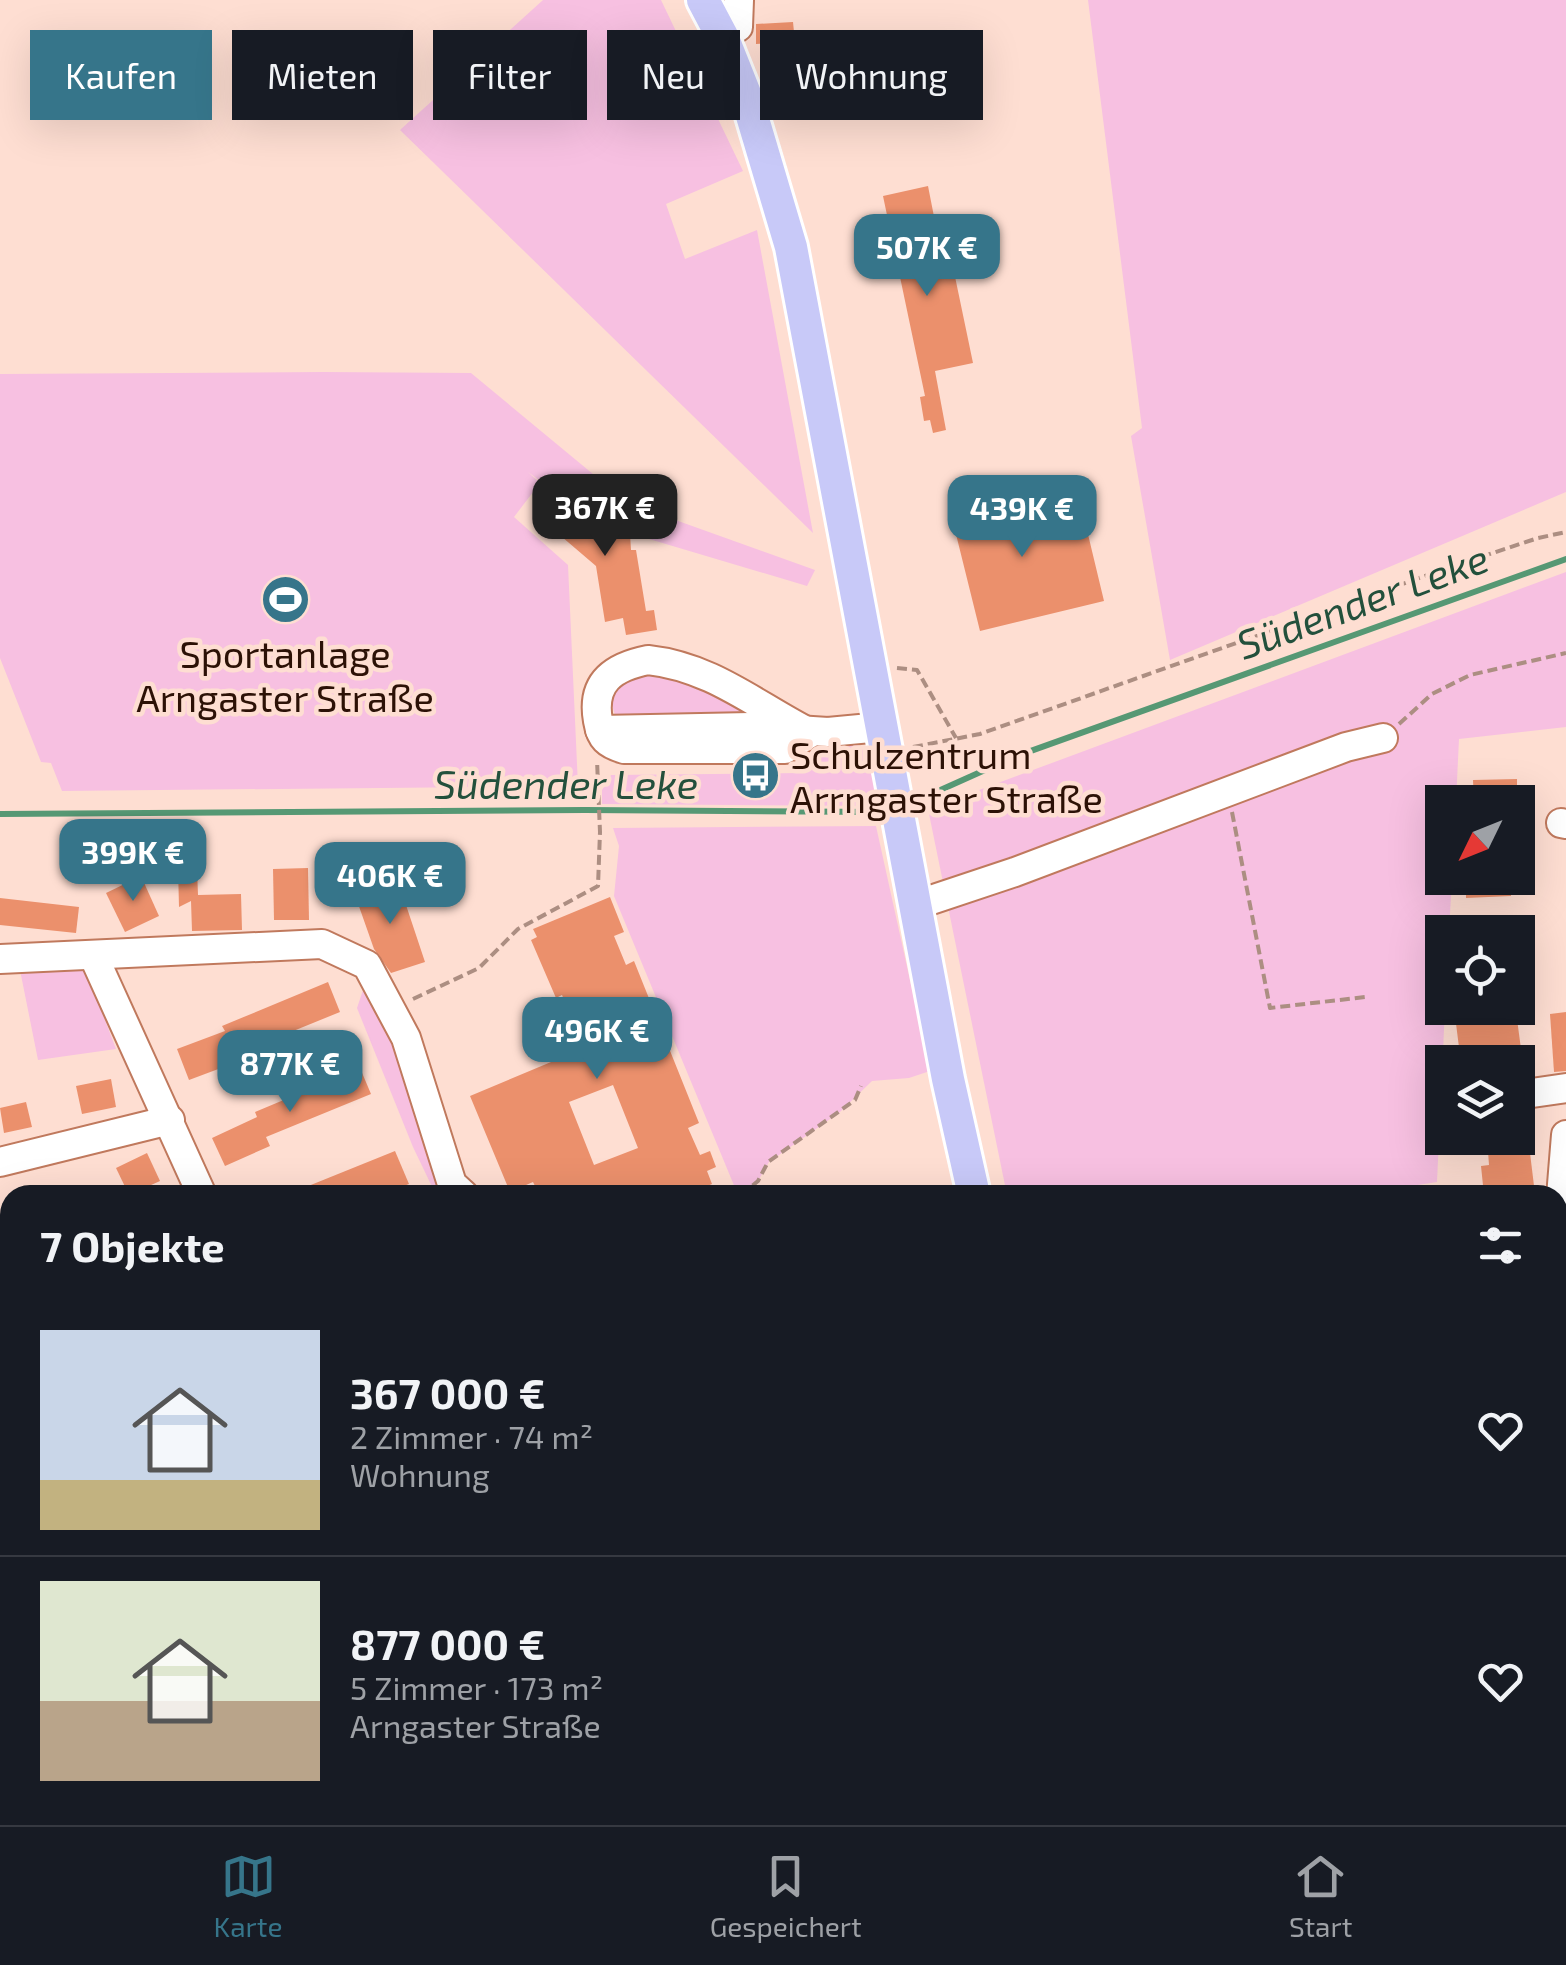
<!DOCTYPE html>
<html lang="de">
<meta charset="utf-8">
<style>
body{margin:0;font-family:"Exo 2",sans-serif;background:#242831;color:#f1f3f6;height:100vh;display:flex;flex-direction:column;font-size:38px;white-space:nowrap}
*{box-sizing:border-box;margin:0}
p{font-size:32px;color:#9ea1a6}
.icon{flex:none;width:55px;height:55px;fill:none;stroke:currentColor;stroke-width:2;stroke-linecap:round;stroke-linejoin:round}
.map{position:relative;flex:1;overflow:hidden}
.drawer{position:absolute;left:0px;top:1185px;width:1568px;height:640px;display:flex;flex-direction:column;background:#171b24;border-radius:30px 30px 0 0;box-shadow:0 10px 40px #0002}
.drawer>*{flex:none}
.top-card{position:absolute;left:30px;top:30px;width:1000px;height:90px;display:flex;gap:20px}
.needle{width:65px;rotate:227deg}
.fabs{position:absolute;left:1425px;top:785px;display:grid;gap:20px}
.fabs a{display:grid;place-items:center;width:110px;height:110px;border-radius:0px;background:#171b24;box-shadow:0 10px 40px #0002;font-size:50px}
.price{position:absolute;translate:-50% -85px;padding:0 22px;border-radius:20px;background:#36758a;color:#fff;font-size:32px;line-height:65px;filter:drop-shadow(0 2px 5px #0008)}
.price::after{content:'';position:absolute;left:50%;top:60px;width:30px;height:22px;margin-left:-15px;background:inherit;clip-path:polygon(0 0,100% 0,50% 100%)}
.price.active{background:#222;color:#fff}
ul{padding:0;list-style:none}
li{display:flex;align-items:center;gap:30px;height:250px;padding:0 40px}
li+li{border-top:2px solid #363941}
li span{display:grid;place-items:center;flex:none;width:280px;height:200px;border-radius:0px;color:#555}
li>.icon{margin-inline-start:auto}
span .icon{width:120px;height:120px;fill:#fffc;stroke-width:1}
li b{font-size:42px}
h2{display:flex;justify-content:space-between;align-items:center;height:120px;padding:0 40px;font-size:42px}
.chip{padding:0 35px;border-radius:0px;background:#171b24;box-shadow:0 10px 40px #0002;font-size:35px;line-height:90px}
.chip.active{background:#36758a;color:#fff}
.tabs{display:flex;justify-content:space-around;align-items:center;height:140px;border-top:2px solid #363941;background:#171b24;font-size:28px;color:#9ea1a6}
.tabs a{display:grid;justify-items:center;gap:5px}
.tabs .active{color:#36758a}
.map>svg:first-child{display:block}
.green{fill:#f7c0e1}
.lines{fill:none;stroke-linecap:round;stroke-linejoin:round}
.stream{stroke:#569874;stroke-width:6}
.building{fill:#eb906c;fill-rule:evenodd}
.minor-casing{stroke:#c0795d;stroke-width:32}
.major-casing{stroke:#fff;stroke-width:38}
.path{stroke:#ac8e82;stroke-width:4;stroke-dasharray:10 5;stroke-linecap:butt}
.minor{stroke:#fff;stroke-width:28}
.major{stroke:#c8c9f8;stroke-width:32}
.labels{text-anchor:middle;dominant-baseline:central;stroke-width:9;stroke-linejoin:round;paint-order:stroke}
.poi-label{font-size:38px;fill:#2c1106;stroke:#feded2}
.water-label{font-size:40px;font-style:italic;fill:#23503c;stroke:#feded2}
</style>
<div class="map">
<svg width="1566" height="1825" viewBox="0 0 1566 1825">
<rect width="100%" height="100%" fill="#feded2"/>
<!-- green -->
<g class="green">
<polygon points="543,0 661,0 743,171 666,204 685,259 757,230 813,533 400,130"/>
<polygon points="1088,0 1566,0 1566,492 1170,660 1131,436 1142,428"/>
<polygon points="323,372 471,373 628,503 815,570 807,586 639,536 579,494 559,495 528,472 540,483 514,517 568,565 578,786 62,791 51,763 41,762 0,658 0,374"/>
<polygon points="1566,572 1566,727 1459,739 1456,802 1442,802 1442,878 1452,878 1449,932 1442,932 1442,1008 1445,1008 1437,1182 1353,1195 1007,1195 928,809"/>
<path d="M641,675C683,676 717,694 755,711L759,720L624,721L615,715L609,695L618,686Z"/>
<path d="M848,740C876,753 876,778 883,806L602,804V790L611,775L800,773L798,756L820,745Z"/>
<polygon points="876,826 930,1071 909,1078 872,1081 840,1112 769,1162 758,1181 738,1195 614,896 619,846 613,828"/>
<polygon points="85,967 116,1049 38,1060 20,970"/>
<polygon points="363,990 377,996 450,1195 436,1195 413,1147 357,1008"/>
<polygon points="1566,1501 1566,1788 1558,1775 1558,1503"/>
</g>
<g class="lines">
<!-- stream -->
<g class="stream">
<polyline points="907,805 1014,757 1566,559"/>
<polyline points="0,814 585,810 886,812"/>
</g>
</g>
<!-- building -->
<g class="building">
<polygon points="793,22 795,42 756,44 756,24"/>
<polygon points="868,63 869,71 925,64 929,94 828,107 823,69"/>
<polygon points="928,186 938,237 913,242 919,274 953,267 973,363 935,371 946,430 933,433 930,420 924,421 920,397 925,396 883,196"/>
<polygon points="1038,485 1050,535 1086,526 1104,601 980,631 949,506"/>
<polygon points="569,488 630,534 631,550 636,550 646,611 654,610 657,630 626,635 623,618 605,622 596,566 541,519"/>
<polygon points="1517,779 1517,802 1474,802 1473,780"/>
<polygon points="178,868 197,868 198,895 241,894 242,930 192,931 191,901 179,907"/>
<polygon points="308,868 309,920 274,920 273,869"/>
<polygon points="141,876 159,916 125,932 106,893"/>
<polygon points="1466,878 1510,878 1511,896 1466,898"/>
<polygon points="398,881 425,962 391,973 374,949 355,895"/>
<path d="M610,897L624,932L614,936L626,965L634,961L699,1123L688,1128L700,1155L710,1151L716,1167L707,1171L712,1184L685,1195H546L543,1187L537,1190L533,1182L510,1192L470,1096L563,1057L561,1051L582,1042L562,995L556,998L531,940L537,937L533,929ZM613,1085L638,1148L594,1165L569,1102Z"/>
<polygon points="0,898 79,907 76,933 0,925"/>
<polygon points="328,982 340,1012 234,1055 237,1062 189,1080 177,1049 225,1031 222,1026"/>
<polygon points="1454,1008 1487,1008 1489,1022 1517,1019 1521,1049 1460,1055"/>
<polygon points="1566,1012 1566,1071 1554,1072 1550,1014"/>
<polygon points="360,1068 371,1094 266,1137 270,1146 225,1166 212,1138 257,1117 255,1112"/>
<polygon points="111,1079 116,1107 82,1114 76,1086"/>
<polygon points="26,1102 32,1127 4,1133 0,1108"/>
<polygon points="1533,1123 1535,1152 1530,1153 1535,1194 1484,1195 1481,1166 1489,1165 1487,1138 1518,1138 1518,1124"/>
<polygon points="395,1151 409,1184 381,1195 286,1195"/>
<polygon points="147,1153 160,1181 129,1195 116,1168"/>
</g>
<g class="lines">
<defs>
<g id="minor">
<polyline points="722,36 738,27 739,0"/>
<path d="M648,660C712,667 755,705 810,733L785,749H624C607,744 601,739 598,721C591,682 613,667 648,660Z"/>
<polyline points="600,730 751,727 828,732 881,727"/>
<polyline points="1561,823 1566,824"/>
<polyline points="916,905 1015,872 1346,747 1383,738"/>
<polyline points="93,955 202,1195"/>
<polyline points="0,959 322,944 367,965 406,1038 452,1184 464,1195"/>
<polyline points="1518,1095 1566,1088"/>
<polyline points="0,1162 170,1120"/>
<polyline points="1558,1234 1566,1135"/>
<polyline points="1558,1496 1566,1635"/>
<polyline points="0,1583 10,1580"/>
<polyline points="586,1815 593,1825"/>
<polyline points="1285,1815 1290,1825"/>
<polyline points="520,1825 541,1815"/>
<polyline points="698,1825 699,1815"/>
<polyline points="1531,1825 1566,1813"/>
</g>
<g id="major">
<polyline points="703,0 722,36 747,99 791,247 948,1079 974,1195"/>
<polyline points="1101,1815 1105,1825"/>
</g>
</defs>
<!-- minor casing -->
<use href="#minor" class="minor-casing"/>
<!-- major casing -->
<use href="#major" class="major-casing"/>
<!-- path -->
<g class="path">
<polyline points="897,668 917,670 956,738"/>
<polyline points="1399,724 1432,694 1470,675 1566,653"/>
<polyline points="913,747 980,734 1436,572 1538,538 1566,532"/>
<polyline points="1232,812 1270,1008 1365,997"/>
<polyline points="413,999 479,968 518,929 598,886 600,832 597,760"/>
<polyline points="741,1195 758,1181 768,1162 855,1100 861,1086"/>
<polyline points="1130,1815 1134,1825"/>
</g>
<!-- minor -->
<use href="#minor" class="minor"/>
<!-- major -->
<use href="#major" class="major"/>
</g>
<!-- icons -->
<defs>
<symbol id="stadium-disc" viewBox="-11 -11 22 22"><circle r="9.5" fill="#36758a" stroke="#feded2"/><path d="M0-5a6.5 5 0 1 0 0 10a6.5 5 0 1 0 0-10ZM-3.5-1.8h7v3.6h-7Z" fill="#fff"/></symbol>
<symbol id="bus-disc" viewBox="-11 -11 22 22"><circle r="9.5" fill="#36758a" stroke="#feded2"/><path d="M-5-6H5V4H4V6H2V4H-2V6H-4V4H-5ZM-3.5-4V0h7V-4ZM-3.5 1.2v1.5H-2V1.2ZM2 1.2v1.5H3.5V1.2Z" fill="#fff"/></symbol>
</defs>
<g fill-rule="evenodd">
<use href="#stadium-disc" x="258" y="572" width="55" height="55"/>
<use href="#bus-disc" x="728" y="748" width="55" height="55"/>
</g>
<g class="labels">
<!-- poi labels -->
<g class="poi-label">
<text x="285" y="653">Sportanlage<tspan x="285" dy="44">Arngaster Straße</tspan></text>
<text x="790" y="754" text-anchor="start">Schulzentrum<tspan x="790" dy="44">Arrngaster Straße</tspan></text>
</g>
<!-- water labels -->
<g class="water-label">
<text transform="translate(1362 600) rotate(-20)">Südender Leke</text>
<text x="566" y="783">Südender Leke</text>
</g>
</g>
</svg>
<div class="fabs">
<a><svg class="needle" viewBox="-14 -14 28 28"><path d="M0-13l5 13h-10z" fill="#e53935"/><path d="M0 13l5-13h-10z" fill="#9ea1a6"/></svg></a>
<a><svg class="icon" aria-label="locate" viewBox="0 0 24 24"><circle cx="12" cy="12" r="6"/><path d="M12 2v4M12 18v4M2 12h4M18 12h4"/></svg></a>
<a><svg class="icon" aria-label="layers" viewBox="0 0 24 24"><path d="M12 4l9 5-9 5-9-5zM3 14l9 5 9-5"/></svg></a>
</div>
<b class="price" style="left:927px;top:299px">507K €</b>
<b class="price active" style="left:605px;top:559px">367K €</b>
<b class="price" style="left:1022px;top:560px">439K €</b>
<b class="price" style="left:133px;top:904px">399K €</b>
<b class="price" style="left:390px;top:927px">406K €</b>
<b class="price" style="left:597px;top:1082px">496K €</b>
<b class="price" style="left:290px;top:1115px">877K €</b>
<div class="top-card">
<a class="chip active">Kaufen</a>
<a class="chip">Mieten</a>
<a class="chip">Filter</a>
<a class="chip">Neu</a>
<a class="chip">Wohnung</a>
</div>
<section class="drawer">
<h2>7 Objekte<svg class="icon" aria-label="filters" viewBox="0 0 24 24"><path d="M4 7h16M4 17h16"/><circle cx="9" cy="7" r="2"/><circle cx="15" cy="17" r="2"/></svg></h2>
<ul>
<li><span style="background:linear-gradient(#c9d6e8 75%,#c2b280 0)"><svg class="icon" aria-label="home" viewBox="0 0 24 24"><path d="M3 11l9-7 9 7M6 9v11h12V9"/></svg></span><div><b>367 000 €</b><p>2 Zimmer · 74 m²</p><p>Wohnung</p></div><svg class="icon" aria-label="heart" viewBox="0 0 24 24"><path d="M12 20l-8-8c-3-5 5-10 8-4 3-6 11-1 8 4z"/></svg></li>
<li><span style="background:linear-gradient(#dfe7d0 60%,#b9a48a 0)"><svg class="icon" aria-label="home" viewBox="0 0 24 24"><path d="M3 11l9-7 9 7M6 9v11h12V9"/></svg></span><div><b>877 000 €</b><p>5 Zimmer · 173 m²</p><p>Arngaster Straße</p></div><svg class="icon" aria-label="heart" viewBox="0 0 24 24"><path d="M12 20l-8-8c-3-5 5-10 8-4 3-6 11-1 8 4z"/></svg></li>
</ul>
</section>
</div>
<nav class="tabs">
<a class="active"><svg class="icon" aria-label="map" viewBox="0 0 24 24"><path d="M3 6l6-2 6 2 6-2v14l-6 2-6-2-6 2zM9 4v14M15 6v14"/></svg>Karte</a>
<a><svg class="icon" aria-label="saved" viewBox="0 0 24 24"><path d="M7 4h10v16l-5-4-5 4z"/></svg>Gespeichert</a>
<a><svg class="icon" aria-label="home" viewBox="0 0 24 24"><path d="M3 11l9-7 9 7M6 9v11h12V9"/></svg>Start</a>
</nav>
